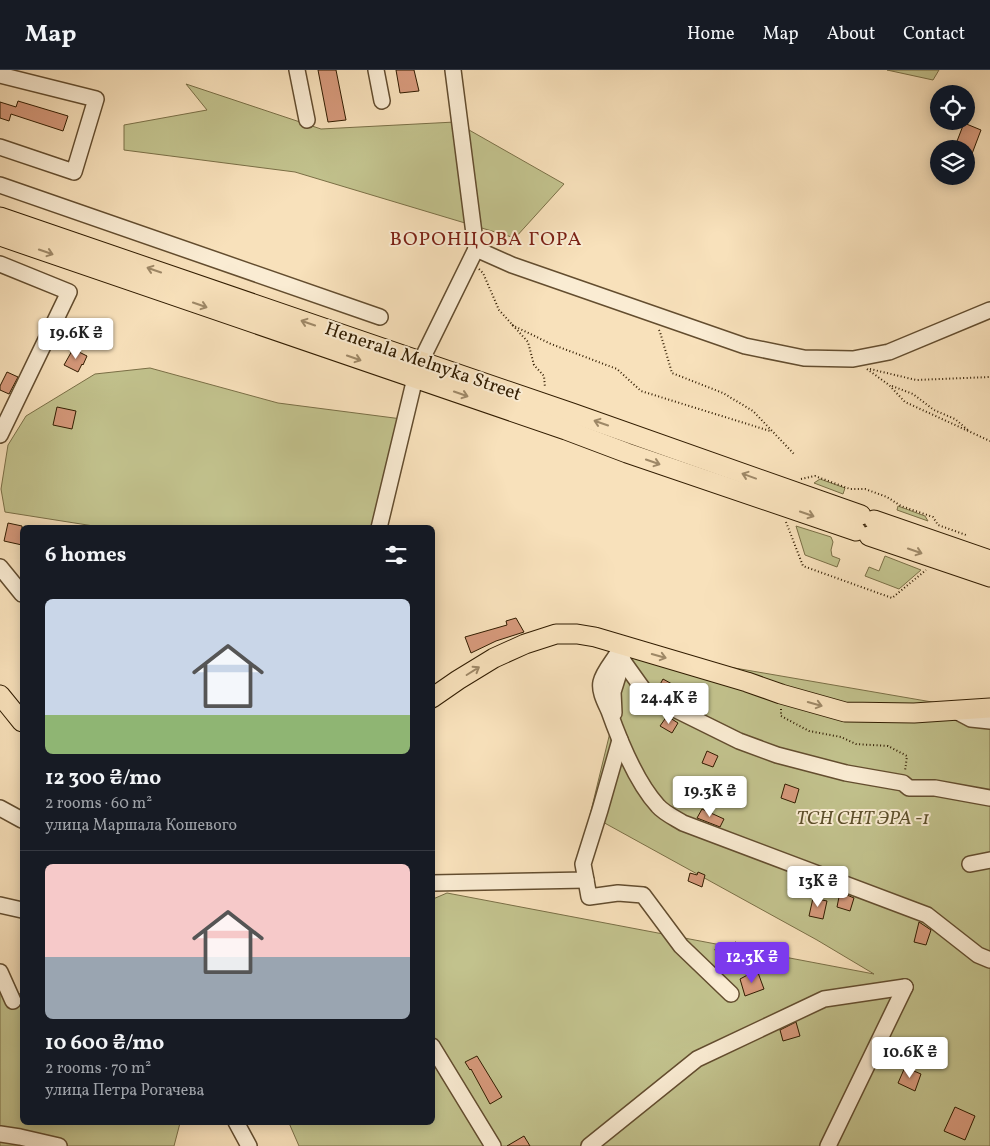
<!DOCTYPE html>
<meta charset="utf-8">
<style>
body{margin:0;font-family:Vollkorn,serif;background:#20242c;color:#f1f3f6;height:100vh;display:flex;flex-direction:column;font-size:19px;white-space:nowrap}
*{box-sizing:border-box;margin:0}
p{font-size:16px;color:#9ea1a6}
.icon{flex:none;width:28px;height:28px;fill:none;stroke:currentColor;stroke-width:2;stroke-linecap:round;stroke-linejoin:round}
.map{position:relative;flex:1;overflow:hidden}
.sheet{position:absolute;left:20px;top:455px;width:415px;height:600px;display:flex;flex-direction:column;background:#171b24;border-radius:8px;box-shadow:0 2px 12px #0003}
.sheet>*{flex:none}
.buttons{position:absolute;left:930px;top:15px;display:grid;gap:10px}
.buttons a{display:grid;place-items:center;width:45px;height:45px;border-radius:50%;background:#171b24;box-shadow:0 2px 12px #0003;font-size:25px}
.price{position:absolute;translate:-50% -42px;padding:0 11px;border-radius:5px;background:#fff;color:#222;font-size:16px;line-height:32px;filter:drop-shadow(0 1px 2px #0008)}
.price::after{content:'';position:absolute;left:50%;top:30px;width:15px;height:11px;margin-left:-8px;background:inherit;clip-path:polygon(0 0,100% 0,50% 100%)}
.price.current{background:#7c3aed;color:#fff}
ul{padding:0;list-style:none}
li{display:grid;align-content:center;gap:10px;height:265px;padding:0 25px}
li+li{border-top:1px solid #363941}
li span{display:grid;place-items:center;height:155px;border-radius:8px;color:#555}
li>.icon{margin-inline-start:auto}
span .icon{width:90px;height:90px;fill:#fffc;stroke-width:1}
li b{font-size:21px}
h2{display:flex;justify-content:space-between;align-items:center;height:60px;padding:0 25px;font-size:21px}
header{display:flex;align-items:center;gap:30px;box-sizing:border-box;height:70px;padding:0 25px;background:#171b24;border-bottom:1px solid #363941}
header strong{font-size:24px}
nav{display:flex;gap:28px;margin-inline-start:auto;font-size:18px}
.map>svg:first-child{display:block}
.green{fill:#c2c28d;stroke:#7a6f46}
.building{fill:#d6997b;stroke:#311c00}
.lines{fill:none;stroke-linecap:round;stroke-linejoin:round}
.minor-casing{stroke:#634d2f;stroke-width:18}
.major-casing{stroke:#311c00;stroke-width:21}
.path{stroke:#311c00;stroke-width:2;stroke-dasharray:1 2.5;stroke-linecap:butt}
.minor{stroke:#faecd3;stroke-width:15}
.major{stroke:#f8e1bb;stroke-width:19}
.oneway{stroke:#9e8867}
.labels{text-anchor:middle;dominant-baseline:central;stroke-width:4;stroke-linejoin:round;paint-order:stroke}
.street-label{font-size:19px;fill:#311c00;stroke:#faecd3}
.park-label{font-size:19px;font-style:italic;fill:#5c4e2a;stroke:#faecd3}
.neighbourhood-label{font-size:20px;letter-spacing:1px;fill:#7a1f14;stroke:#faecd3}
</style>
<header>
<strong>Map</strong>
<nav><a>Home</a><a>Map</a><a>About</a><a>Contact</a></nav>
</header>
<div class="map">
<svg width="990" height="1076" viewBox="0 0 990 1076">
<rect width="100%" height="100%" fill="#f8e1bb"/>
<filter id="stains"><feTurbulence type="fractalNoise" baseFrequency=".004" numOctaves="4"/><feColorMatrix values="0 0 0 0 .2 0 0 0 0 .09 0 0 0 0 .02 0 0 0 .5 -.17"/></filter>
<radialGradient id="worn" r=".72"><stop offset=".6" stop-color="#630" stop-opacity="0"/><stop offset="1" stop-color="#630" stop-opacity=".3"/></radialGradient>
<!-- green -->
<g class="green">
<polygon points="887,0 939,0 933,10"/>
<polygon points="186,14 321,59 455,52 564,114 515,168 295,102 124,80 124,55 207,40"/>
<polygon points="150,298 278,333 402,349 372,457 100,457 5,442 1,419 8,375 26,346 95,304"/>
<polygon points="820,409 845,418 843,424 814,413"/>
<polygon points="898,436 925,446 928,451 897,440"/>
<polygon points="796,456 831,467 833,472 831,480 832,486 840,489 837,497 805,485"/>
<polygon points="885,486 921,500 899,519 865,506 869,497 879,501"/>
<polygon points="630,580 990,642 990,1076 299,1076 289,1053 432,1052 433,829 447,823 874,904 817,870 590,745"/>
<polygon points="0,921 22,924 22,1052 180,1053 174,1076 0,1076"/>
</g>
<!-- building -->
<g class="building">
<polygon points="318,0 336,0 346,50 328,52"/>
<polygon points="396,0 414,0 419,21 400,23"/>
<polygon points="18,31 68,46 63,61 11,44 9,51 0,48 0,32 16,37"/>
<polygon points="964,53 981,60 967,97 966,79 954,79"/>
<polygon points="73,279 87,286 83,295 82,294 78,302 64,295"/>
<polygon points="7,302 18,307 9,324 0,320 0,316"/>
<polygon points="57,337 76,341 72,359 53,355"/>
<polygon points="8,453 22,456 22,475 4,471"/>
<polygon points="516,548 524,562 496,571 471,583 465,567 507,555 506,551"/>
<polygon points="663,609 672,614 667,625 657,620"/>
<polygon points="667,646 678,653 672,663 660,656"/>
<polygon points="707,681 718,686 713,697 702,693"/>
<polygon points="725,712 737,718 731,729 719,724"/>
<polygon points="785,714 799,719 795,733 781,728"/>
<polygon points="702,739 724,749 720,757 697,748"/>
<polygon points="698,802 705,805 702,817 688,811 690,803 697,805"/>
<polygon points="792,806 805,810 800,824 788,820"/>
<polygon points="840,822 854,828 850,841 837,837"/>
<polygon points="813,828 827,831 823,849 809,846"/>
<polygon points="919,852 931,860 926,875 914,872"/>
<polygon points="736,872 739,885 736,886 738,892 720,897 715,879"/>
<polygon points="757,900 764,919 745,926 740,909"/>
<polygon points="796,952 800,966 783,971 780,960"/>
<polygon points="930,973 944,981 938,994 923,987"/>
<polygon points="477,986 502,1027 490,1034 471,999 470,1000 465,992"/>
<polygon points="905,997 908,1000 909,999 921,1004 915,1021 898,1013"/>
<polygon points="955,1037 975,1046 965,1070 944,1061"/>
<polygon points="524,1066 530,1076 507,1076"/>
</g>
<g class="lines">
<defs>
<g id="minor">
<polyline points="297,0 307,50"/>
<polyline points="376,0 382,31"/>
<polyline points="0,5 96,29 74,102 0,77"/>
<polyline points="0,115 380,247"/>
<polyline points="476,179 512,195 745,276 804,288 853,289 889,282 990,240"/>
<polyline points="0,194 69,222 0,365"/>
<polyline points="421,291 476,179 453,0"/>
<polyline points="379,458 415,308"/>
<polyline points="0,497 22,524"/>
<path d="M622,575C617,588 604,599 601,612C599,621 605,632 609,641C620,672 636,712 658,736C664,743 675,748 683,753L927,845L978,885L990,890"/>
<polyline points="618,584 643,619 650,627 739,671 777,685 846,703 903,713 909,718 935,718 990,728"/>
<polyline points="954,640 971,649 990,651"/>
<polyline points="614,643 613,622 623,590"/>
<polyline points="0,738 22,750"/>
<polyline points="970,794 990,790"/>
<polyline points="586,810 589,827 618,823 643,825 681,876 731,924"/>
<polyline points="432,813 586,810 583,794 600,740 620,670"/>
<polyline points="0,835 22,840"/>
<polyline points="0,902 13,931"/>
<polyline points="432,976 493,1076"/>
<polyline points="236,1052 249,1076"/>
<polyline points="0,1064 20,1067 59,1076"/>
<polyline points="589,1076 697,989 824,929 905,917"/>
<polyline points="828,1076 905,917"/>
</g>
<g id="major">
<polyline points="0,147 572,343 861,445"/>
<polyline points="0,166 566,360 627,383 856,461"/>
<polyline points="874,450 990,490"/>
<polyline points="869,466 990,507"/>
<polyline points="0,625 22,652"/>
<polyline points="432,628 458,610 494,588 525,574 556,564 577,564 595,567 747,612 781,624 845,642 914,643 990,638"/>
</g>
</defs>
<!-- minor casing -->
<use href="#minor" class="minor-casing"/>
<!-- major casing -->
<use href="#major" class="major-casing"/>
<!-- path -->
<g class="path">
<polyline points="479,199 483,203 499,240 528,272 534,295 544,306 545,318"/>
<polyline points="512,255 551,274 617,299 641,321 770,361"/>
<polyline points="659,260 660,262 672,303 723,323 753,341 794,384"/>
<polyline points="867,299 889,315 905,332 990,371"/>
<polyline points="870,299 916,310 990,307"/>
<polyline points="892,316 913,324 934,340 955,349 969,361"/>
<polyline points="801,409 815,406 850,419 865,419 887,427 901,436 933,447 938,455 966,465"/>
<polyline points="786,452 803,496 892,528 926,500"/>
<polyline points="781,639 781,646 809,661 841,667 856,674 888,676 907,686 905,701"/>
</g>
<!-- minor -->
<use href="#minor" class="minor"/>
<!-- major -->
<use href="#major" class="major"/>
</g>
<!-- one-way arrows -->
<defs><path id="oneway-shaft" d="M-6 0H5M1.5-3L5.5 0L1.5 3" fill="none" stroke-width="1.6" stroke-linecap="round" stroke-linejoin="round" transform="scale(1.25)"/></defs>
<g class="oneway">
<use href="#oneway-shaft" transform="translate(46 182) rotate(19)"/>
<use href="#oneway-shaft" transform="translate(154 200) rotate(-161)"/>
<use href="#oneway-shaft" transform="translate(200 235) rotate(19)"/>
<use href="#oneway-shaft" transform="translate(308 253) rotate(-161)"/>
<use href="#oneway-shaft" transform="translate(354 288) rotate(19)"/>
<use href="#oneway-shaft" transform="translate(461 324) rotate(19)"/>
<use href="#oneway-shaft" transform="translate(601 353) rotate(-161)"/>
<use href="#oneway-shaft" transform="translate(653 392) rotate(19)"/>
<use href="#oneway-shaft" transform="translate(749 406) rotate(-160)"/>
<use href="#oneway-shaft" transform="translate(807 444) rotate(19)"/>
<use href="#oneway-shaft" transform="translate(915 481) rotate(19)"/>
<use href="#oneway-shaft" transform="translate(659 586) rotate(16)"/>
<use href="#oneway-shaft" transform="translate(473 601) rotate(-32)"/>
<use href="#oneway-shaft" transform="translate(815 634) rotate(16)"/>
</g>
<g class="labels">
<!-- street labels -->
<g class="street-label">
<text transform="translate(423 292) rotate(19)">Henerala Melnyka Street</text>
</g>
<!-- park labels -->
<g class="park-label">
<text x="863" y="749">ТСН СНТ ЭРА -1</text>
</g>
<!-- neighbourhood labels -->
<g class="neighbourhood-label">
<text x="486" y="170">ВОРОНЦОВА ГОРА</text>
</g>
</g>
<rect width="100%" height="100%" filter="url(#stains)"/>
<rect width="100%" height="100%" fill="url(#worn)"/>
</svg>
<div class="buttons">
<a><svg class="icon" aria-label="locate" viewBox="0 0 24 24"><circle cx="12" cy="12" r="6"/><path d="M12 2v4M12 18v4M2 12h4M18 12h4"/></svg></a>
<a><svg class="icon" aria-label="layers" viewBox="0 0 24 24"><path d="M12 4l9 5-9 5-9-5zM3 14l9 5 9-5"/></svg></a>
</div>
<b class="price" style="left:76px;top:290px">19.6K ₴</b>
<b class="price" style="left:669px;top:655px">24.4K ₴</b>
<b class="price" style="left:710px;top:748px">19.3K ₴</b>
<b class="price" style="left:818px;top:838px">13K ₴</b>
<b class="price current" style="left:752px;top:914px">12.3K ₴</b>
<b class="price" style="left:910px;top:1009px">10.6K ₴</b>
<section class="sheet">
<h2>6 homes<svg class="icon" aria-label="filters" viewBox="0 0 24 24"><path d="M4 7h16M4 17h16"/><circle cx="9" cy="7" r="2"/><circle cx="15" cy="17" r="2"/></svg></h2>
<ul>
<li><span style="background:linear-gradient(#c9d6e8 75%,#8fb573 0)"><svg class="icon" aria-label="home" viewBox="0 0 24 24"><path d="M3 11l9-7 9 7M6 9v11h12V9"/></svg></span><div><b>12 300 ₴/mo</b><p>2 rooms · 60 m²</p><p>улица Маршала Кошевого</p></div></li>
<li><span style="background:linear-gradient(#f6c9c9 60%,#9aa5b1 0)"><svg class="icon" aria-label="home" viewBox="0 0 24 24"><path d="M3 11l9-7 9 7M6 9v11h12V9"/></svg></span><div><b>10 600 ₴/mo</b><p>2 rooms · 70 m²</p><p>улица Петра Рогачева</p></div></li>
</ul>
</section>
</div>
